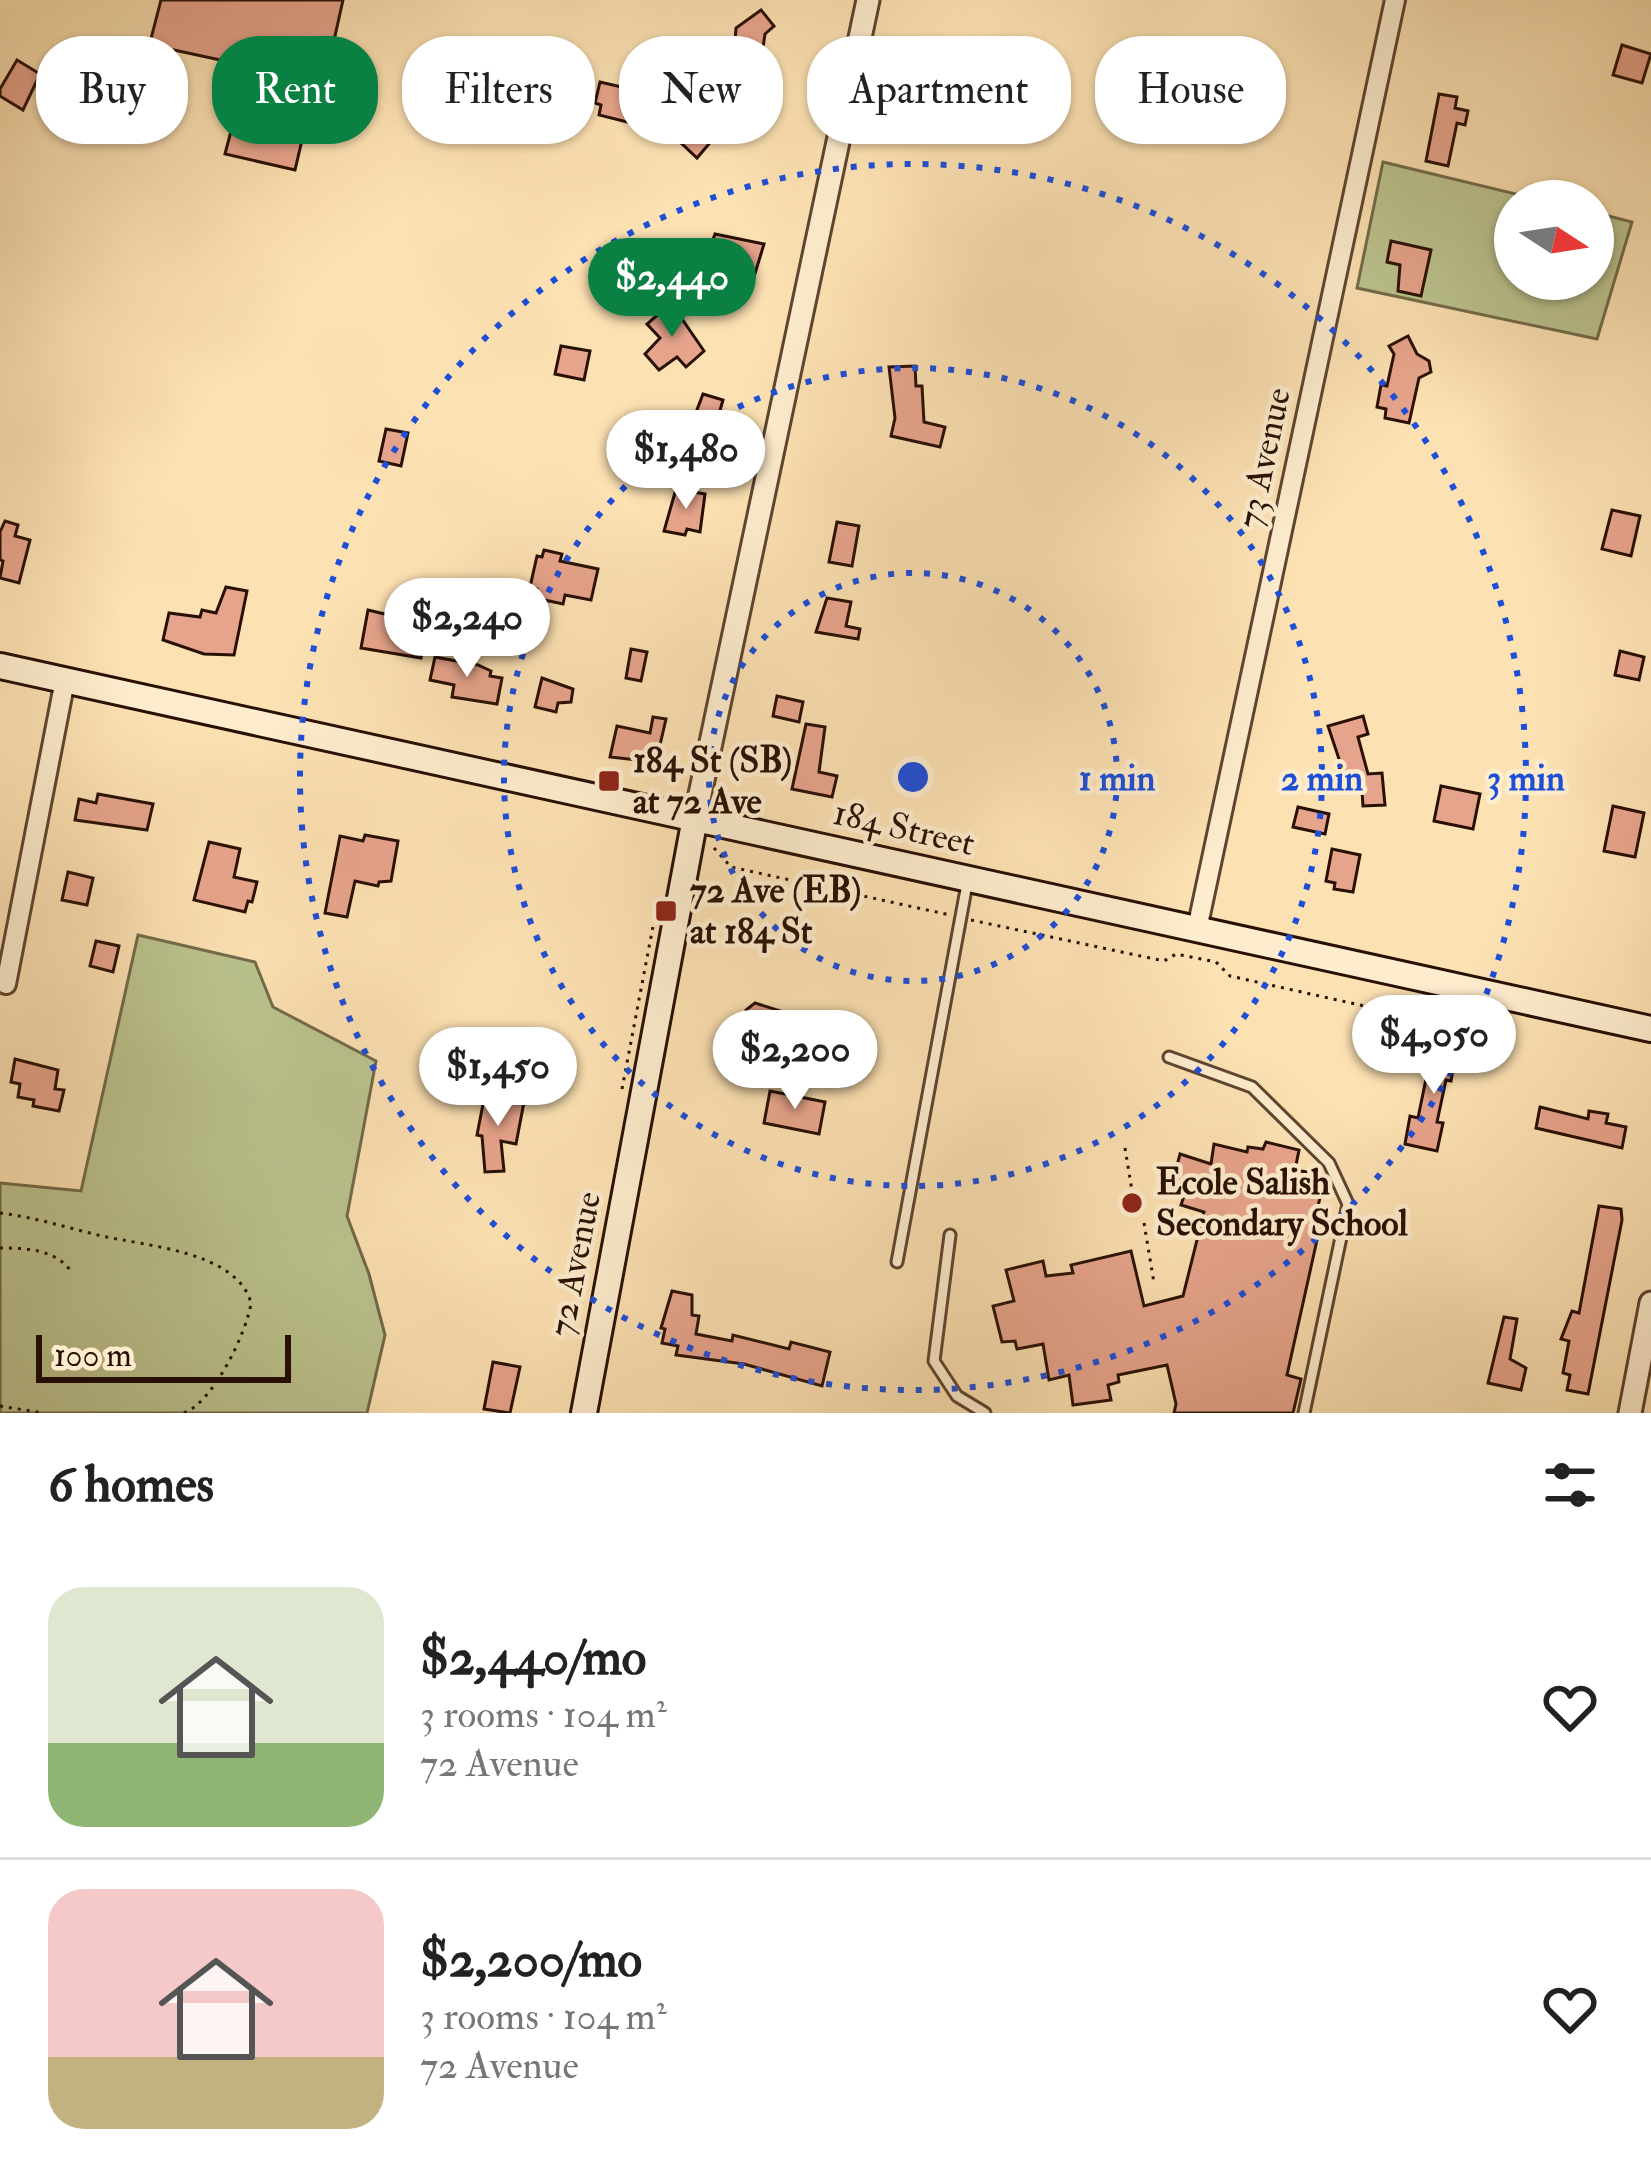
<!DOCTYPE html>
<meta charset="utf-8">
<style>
body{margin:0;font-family:"IM FELL Double Pica",serif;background:#f6f6f6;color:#222;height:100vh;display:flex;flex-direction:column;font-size:45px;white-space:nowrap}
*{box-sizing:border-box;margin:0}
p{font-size:39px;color:#767676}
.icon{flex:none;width:66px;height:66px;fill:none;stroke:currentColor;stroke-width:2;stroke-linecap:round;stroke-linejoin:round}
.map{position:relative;height:1413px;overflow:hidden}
.details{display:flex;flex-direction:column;background:#fff;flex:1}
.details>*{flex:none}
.hud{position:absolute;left:36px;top:36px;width:1581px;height:108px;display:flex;gap:24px}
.needle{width:78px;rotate:102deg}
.tools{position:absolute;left:1494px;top:180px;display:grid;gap:24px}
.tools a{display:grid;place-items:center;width:120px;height:120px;border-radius:50%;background:#fff;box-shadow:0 3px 9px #0004;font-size:60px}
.scale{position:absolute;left:36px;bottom:30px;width:255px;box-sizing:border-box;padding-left:12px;border:6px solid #291004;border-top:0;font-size:33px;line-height:42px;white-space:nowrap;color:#291004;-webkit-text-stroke:9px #fdeccd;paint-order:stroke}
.price{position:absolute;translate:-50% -102px;padding:0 27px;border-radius:42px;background:#fff;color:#222;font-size:39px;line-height:78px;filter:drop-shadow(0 3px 6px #0008)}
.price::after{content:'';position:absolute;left:50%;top:72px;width:36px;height:27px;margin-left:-18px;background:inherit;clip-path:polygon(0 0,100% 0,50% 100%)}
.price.current{background:#0b8043;color:#fff}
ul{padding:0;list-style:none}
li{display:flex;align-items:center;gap:36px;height:300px;padding:0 48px}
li+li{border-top:3px solid #e0e0e0}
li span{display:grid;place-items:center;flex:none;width:336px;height:240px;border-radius:36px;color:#555}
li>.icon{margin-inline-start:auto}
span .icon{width:144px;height:144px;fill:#fffc;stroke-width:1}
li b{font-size:51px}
h2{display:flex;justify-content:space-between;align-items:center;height:144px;padding:0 48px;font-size:51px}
.tag{padding:0 42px;border-radius:48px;background:#fff;box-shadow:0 3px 9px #0004;font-size:42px;line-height:108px}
.tag.current{background:#0b8043;color:#fff}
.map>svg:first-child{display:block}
.green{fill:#bbc38f;stroke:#726a4a;stroke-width:3}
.building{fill:#e7a48c;stroke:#291004;stroke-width:3}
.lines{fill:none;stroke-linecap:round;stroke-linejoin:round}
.service-casing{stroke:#5e4430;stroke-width:15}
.minor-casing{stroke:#5e4430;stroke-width:24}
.tertiary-casing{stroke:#5e4430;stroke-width:27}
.secondary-casing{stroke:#291004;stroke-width:30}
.path{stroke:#291004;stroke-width:3;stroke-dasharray:3 6;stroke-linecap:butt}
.service{stroke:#fdeccd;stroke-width:9}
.minor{stroke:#fdeccd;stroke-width:18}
.tertiary{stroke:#fdeccd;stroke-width:21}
.secondary{stroke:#fdeccd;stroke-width:24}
.ring{fill:none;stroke:#1d4ed8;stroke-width:6;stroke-dasharray:6 12}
.poi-dot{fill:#8f2418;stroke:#fdeccd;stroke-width:4.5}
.labels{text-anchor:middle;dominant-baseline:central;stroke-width:9;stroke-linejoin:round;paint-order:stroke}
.street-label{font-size:36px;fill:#291004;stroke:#fdeccd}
.poi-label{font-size:36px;font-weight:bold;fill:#291004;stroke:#fdeccd;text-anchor:start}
.centre{fill:#1d4ed8;stroke:#fdeccd;stroke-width:6}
.ring-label{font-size:36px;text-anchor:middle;font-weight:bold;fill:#1d4ed8;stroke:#fdeccd;stroke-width:9;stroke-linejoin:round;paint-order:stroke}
</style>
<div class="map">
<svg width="1651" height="1413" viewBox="0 0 1651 1413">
<rect width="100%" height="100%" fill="#fce1b2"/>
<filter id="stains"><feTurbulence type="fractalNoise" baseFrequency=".00167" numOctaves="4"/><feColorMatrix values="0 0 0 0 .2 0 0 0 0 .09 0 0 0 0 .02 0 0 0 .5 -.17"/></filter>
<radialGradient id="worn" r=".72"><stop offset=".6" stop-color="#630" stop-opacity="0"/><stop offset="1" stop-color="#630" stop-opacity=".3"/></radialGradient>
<!-- green -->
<g class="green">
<polygon points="1383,162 1545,201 1515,201 1515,279 1593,279 1593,212 1632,222 1597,339 1357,288"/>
<polygon points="138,935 255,962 273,1007 376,1061 347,1216 369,1274 385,1335 367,1413 0,1413 0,1183 81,1191"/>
</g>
<!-- building -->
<g class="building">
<polygon points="161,0 343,0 333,45 341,47 334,84 316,80 295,170 225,154 248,66 174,50 169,68 145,62"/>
<polygon points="761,10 774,26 765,34 759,75 714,70 717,40 735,41 736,28"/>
<polygon points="1622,45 1651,54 1642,83 1613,75"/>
<polygon points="17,60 40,74 23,110 0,96 0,89"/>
<polygon points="600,82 639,91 631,123 599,115 601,105 595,103"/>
<polygon points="1439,94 1457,97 1455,108 1468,111 1465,125 1457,123 1448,166 1426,161"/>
<polygon points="698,124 714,138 697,158 678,140"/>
<polygon points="715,234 764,244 750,290 732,286 734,278 702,270"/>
<polygon points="1391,241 1431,250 1421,296 1398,291 1400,265 1387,262"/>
<polygon points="671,303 704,351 686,367 677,357 659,370 645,354 660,338 647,324"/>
<polygon points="1408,336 1417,354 1429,361 1431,372 1419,378 1409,423 1385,418 1386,409 1377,407 1381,385 1387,386 1394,354 1389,346"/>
<polygon points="561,346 590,351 584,380 555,374"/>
<polygon points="915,366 916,386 922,386 924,422 945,427 940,447 891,436 895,418 889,367"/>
<polygon points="703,394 723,400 717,421 695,415"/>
<polygon points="386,429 408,433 401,466 379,461"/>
<polygon points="676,489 705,494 700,532 687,529 685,535 664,531"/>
<polygon points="1612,510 1640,516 1631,556 1602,549"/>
<polygon points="5,521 18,525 15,536 30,540 19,583 0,578 3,561 0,560 0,532"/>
<polygon points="837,522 859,526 852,566 829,562"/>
<polygon points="544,550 562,554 560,561 598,569 591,600 565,595 563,604 535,598 537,589 530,587 537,556 542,557"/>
<polygon points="226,587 247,591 234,655 204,654 163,640 169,613 200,617 202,610 216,613"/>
<polygon points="827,598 851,602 846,626 860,629 858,639 816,632"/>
<polygon points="368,610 393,616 392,624 426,633 421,658 361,648"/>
<polygon points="631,649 647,652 641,681 626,678"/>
<polygon points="1620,651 1644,657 1639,680 1615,675"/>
<polygon points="435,657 478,665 491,671 490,676 502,678 497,704 452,697 454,685 430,680"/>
<polygon points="542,678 573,689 571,702 558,703 556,712 535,707"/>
<polygon points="777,696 803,702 799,722 773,716"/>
<polygon points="1363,716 1368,734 1358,737 1368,774 1382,773 1385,805 1363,806 1361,776 1340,783 1336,770 1342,768 1328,726"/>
<polygon points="653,717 666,719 656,762 610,757 617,726 650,733"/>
<polygon points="806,724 825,727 819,772 837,776 832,797 792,789"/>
<polygon points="1441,786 1480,794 1473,829 1434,821"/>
<polygon points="98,794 153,804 147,830 75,820 79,799 96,803"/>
<polygon points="1613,806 1644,813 1635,857 1604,851"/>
<polygon points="1298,807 1329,814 1325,834 1293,827"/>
<polygon points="365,835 398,841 391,881 379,882 378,886 355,881 347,917 325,913 340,836 363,841"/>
<polygon points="209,842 240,849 234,877 257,882 252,902 248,901 245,912 194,900"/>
<polygon points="1332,849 1360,855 1353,892 1334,889 1335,883 1326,881"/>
<polygon points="68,872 93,878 87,905 62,900"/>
<polygon points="96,941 119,946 113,972 90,966"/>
<polygon points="755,1003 790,1014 781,1062 760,1062 757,1079 731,1074 737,1043 742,1044 746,1010"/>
<polygon points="1434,1040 1465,1054 1461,1071 1453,1069 1451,1081 1446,1080 1437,1122 1443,1123 1437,1151 1405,1144 1410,1116 1418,1118"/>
<polygon points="15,1059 58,1070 55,1089 64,1090 59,1111 33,1106 34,1100 18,1097 20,1084 11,1082"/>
<polygon points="770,1091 825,1102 819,1134 764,1123"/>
<polygon points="485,1094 524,1102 516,1144 501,1141 504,1171 485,1172 482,1136 477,1135"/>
<polygon points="1540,1107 1588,1119 1589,1111 1608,1114 1606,1123 1626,1127 1622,1148 1536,1128"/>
<polygon points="1266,1142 1299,1150 1295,1170 1325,1175 1315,1220 1321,1222 1287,1375 1301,1379 1293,1413 1174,1413 1176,1404 1167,1365 1118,1375 1119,1382 1108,1385 1111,1400 1073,1405 1069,1375 1049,1380 1043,1344 1017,1349 1015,1341 1002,1342 993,1306 1014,1301 1006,1270 1043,1261 1046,1276 1073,1273 1071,1265 1131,1251 1144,1306 1183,1296 1204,1212 1181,1205 1184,1196 1170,1193 1180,1154 1211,1164 1214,1144 1247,1152 1248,1147 1263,1149"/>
<polygon points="1599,1206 1621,1209 1622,1220 1588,1394 1567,1390 1570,1375 1563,1373 1569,1341 1561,1339 1572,1311 1579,1313"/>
<polygon points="672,1291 692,1295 692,1315 699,1316 696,1334 732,1341 733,1335 789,1349 791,1342 830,1352 822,1386 744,1364 676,1355 678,1346 662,1343 665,1329 661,1328"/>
<polygon points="1504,1317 1517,1319 1510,1359 1526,1368 1521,1390 1488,1383"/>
<polygon points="493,1362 520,1367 510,1413 484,1409"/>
</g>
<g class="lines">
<defs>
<g id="service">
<polyline points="1169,1057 1252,1087 1329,1163 1348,1204 1304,1413"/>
<polyline points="950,1235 934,1361 957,1396 985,1413"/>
<polyline points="897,1262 967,884"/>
</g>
<g id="minor">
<polyline points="1197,929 1395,0"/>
<polyline points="6,984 65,680"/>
</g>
<g id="tertiary">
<polyline points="695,818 868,0"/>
<polyline points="1630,1413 1651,1303"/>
</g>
<g id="secondary">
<polyline points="0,666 1651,1029"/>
<polyline points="584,1413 695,818"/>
</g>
</defs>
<!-- service casing -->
<use href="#service" class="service-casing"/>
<!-- minor casing -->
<use href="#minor" class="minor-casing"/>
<!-- tertiary casing -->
<use href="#tertiary" class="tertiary-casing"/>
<!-- secondary casing -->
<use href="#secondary" class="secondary-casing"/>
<!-- path -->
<g class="path">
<polyline points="714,848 731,867 950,915"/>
<polyline points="971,920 1164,961 1176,954 1216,962 1230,976 1409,1016 1430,1001"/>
<polyline points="622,1089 654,921"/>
<polyline points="1125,1148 1132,1191"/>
<path d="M0,1213C34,1217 68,1228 102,1236C145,1246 237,1251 251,1303C247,1332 212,1405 183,1413"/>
<polyline points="1144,1223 1154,1283"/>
<path d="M0,1248C25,1248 54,1249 70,1270"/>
<polyline points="0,1406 43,1413"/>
</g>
<!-- service -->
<use href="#service" class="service"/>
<!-- minor -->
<use href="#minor" class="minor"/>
<!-- tertiary -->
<use href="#tertiary" class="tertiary"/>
<!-- secondary -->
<use href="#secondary" class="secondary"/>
</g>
<!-- distance rings -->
<g class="ring">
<circle cx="913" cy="777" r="204"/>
<circle cx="913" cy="777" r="409"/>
<circle cx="913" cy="777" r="613"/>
</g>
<!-- markers -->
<g class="poi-dot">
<rect x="597" y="769" width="24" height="24" rx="6"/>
<rect x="654" y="899" width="24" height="24" rx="6"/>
<circle cx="1132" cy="1203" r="12"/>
</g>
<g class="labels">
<!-- street labels -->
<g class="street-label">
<text transform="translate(1264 458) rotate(-78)">73 Avenue</text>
<text transform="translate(904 828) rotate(13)">184 Street</text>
<text transform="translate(575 1264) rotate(-79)">72 Avenue</text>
</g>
<!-- poi labels -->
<g class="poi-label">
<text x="633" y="760">184 St (SB)<tspan x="633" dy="41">at 72 Ave</tspan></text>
<text x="690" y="890">72 Ave (EB)<tspan x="690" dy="41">at 184 St</tspan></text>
<text x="1156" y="1182">Ecole Salish<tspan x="1156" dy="41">Secondary School</tspan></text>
</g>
</g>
<circle cx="913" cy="777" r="18" class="centre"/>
<g class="ring-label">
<text x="1117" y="790">1 min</text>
<text x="1322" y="790">2 min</text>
<text x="1526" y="790">3 min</text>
</g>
<rect width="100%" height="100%" filter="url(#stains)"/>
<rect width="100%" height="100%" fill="url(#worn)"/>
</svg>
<div class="tools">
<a><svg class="needle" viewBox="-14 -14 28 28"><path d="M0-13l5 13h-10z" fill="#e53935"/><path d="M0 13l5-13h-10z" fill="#767676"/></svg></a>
</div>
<div class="scale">100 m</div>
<b class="price current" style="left:672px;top:340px">$2,440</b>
<b class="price" style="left:686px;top:512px">$1,480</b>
<b class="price" style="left:467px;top:680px">$2,240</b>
<b class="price" style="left:1434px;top:1097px">$4,050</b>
<b class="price" style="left:795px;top:1112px">$2,200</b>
<b class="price" style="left:498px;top:1129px">$1,450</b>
<div class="hud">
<a class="tag">Buy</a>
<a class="tag current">Rent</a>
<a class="tag">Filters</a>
<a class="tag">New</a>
<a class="tag">Apartment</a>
<a class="tag">House</a>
</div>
</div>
<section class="details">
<h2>6 homes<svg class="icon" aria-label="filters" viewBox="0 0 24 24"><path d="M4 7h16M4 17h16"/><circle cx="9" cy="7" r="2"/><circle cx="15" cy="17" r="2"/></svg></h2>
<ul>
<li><span style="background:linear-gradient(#dfe7d0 65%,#8fb573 0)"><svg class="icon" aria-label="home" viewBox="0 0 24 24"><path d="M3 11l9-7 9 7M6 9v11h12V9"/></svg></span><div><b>$2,440/mo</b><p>3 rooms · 104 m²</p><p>72 Avenue</p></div><svg class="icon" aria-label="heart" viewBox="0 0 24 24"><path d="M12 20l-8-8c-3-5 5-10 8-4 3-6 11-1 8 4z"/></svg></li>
<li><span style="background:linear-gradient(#f6c9c9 70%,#c2b280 0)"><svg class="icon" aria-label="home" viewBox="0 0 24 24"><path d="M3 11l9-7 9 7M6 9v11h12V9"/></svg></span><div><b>$2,200/mo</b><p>3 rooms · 104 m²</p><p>72 Avenue</p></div><svg class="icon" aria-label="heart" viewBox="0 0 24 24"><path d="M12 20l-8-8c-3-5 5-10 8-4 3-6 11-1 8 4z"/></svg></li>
</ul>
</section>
